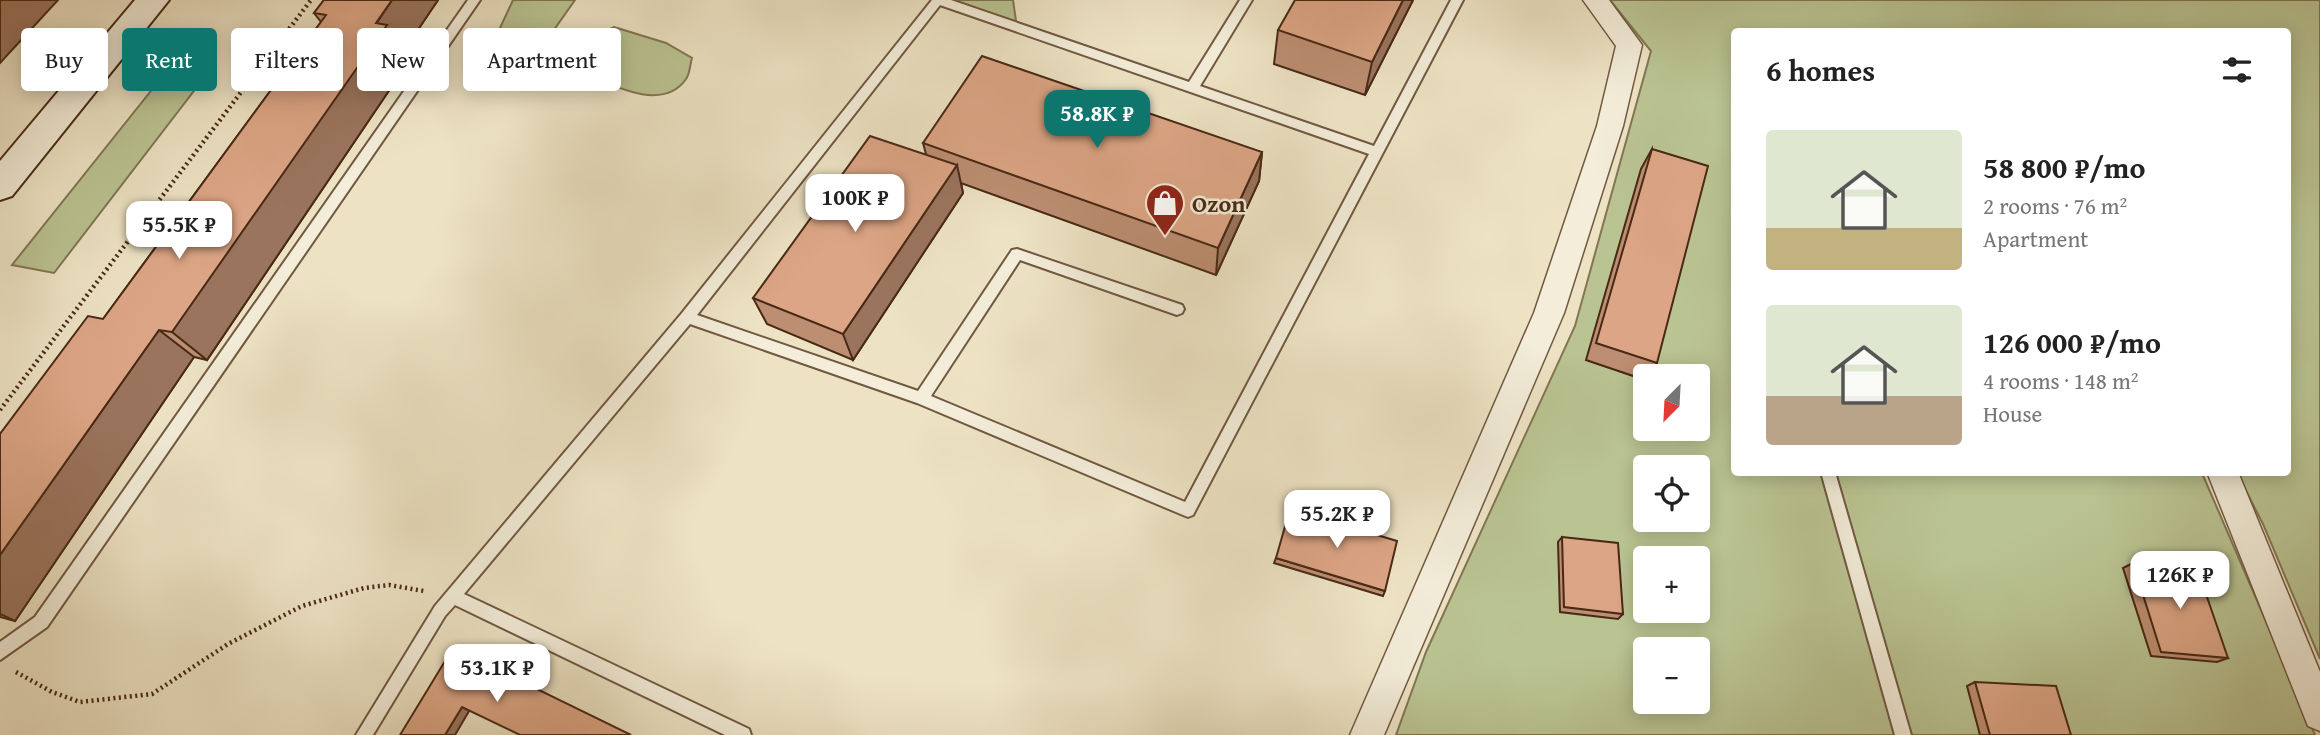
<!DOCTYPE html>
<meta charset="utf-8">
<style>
body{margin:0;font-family:"Gentium Book Plus",serif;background:#f2f2f2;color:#222;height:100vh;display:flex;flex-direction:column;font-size:26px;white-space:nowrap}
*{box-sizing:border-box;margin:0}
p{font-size:23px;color:#767676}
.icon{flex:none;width:38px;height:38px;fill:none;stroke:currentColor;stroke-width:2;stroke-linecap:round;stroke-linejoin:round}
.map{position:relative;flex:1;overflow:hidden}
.sheet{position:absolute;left:1731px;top:28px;width:560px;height:448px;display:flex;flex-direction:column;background:#fff;border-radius:7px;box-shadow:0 4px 18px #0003}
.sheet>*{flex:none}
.top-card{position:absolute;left:21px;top:28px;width:665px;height:63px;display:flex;gap:14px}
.needle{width:46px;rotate:204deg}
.buttons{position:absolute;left:1633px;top:364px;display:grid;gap:14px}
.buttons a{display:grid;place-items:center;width:77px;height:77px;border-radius:7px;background:#fff;box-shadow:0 4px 18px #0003;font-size:35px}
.price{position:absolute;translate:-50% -60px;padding:0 16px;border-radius:14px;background:#fff;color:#222;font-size:23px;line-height:46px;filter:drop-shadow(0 2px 4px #0008)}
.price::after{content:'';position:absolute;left:50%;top:42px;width:21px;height:16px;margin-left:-10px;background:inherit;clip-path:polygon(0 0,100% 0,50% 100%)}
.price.active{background:#0f766e;color:#fff}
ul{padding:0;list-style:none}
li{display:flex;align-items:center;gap:21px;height:175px;padding:0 35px}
li span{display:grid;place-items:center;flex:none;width:196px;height:140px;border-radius:7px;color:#555}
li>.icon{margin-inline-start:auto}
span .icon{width:84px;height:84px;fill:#fffc;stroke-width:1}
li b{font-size:30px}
h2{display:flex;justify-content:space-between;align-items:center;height:84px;padding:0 35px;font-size:30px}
.tag{padding:0 24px;border-radius:7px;background:#fff;box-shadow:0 4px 18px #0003;font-size:24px;line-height:63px}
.tag.active{background:#0f766e;color:#fff}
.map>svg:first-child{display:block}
.green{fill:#bac392;stroke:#817654;stroke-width:2;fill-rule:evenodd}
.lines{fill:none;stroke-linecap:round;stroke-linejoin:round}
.lane-casing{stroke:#715841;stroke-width:4}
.street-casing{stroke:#715841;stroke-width:3}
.secondary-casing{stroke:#482915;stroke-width:4}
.path{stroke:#482915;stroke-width:4.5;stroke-dasharray:2 3.5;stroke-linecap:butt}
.lane{fill:#f3edd9;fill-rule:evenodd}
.street{fill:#f3edd9;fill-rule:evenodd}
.secondary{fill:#f3edd9;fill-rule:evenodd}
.wall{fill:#bd8e72;stroke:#482915;stroke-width:2}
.shaded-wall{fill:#9a745d;stroke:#482915;stroke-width:2}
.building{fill:#dca585;stroke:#482915;stroke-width:2}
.labels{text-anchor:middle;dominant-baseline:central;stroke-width:5;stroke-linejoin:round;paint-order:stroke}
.poi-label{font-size:24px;font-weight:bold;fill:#482915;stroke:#f3edd9;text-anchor:start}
</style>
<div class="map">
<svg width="2320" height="735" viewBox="0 0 2320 735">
<rect width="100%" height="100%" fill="#ede3c4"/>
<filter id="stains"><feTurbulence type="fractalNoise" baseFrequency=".00286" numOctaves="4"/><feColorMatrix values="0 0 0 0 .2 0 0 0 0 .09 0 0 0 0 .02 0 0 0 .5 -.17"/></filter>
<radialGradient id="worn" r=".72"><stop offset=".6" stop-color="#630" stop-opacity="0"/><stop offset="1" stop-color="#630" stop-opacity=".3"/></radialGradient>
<!-- green -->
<g class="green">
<polygon points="513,0 575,0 525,71 499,73 482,67"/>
<polygon points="950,0 1013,0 1016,21 1015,21"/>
<path d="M1610,0H2320V659L2263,524L2237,473L2287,472V32H1734V472L2202,473L2315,735H1396L1426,652L1575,326L1651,51ZM1645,376H1698V429H1645ZM1645,467H1698V520H1645ZM1645,558H1698V611H1645ZM1645,649H1698V702H1645Z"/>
<path d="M614,27L666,43L692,58C690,64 690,74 686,79C662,114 608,83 579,71L577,53L590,38Z"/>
<polygon points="162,77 200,83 54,273 12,265"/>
</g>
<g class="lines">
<defs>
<g id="lane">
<polygon points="468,0 480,0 47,627 0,660 0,642 35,617"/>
<path d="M932,0H951L1189,82L1240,0H1252L1200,86L1374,146L1451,0H1463L1193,515L1188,517L1183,515L917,403L690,324L464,594L749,729L751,735H725L455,605L445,616L373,735H356L435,606L682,313ZM940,5L1369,154L1185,502L931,396L1020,260L1177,315L1182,313L1184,309L1182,305L1017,249L1012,250L918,391L697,315Z"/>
<polygon points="1821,472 1835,472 1911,735 1895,735"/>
</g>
<g id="street">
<polygon points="1583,0 1609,0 1642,45 1623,126 1564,313 1384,735 1350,735 1534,313 1597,126 1616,46"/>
<polygon points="2207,472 2238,472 2320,672 2320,731 2308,726"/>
</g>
<polygon id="secondary" points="135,0 169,0 12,196 0,200 0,161"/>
</defs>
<!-- lane casing -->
<use href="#lane" class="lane-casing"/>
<!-- street casing -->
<use href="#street" class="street-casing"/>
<!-- secondary casing -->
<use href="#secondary" class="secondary-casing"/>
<!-- path -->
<g class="path">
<polyline points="0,410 311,0"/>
<polyline points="16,672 52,692 80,702 152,694 228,644 302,606 364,588 389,585 424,591"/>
</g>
<!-- lane -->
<use href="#lane" class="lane"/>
<!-- street -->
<use href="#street" class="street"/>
<!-- secondary -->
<use href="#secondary" class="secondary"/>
</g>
<!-- wall -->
<g class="wall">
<polygon points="324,0 438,0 405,49 411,58 207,360 194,357 15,621 0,617 0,434 103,319 321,22 314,13"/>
<polygon points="1413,0 1365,95 1274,64 1278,30"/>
<polygon points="923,143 1262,152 1259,181 1216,275 961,183 963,193 853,360 767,324 753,298 926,154"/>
<polygon points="1652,149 1657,363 1649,376 1645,376 1645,380 1586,360 1641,169"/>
<polygon points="1562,537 1623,614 1618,619 1560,612 1558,542"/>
<polygon points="1276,558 1385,591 1383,596 1274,563"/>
<polygon points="2133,563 2228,658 2217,662 2151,656 2123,568"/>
<polygon points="1975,682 2071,735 1980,735 1967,686"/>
</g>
<!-- shaded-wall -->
<g class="shaded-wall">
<polygon points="0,0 58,0 0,63"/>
<polygon points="392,0 438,0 405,49 411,58 207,360 172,332"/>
<polygon points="1403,0 1413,0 1365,95 1372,62"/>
<polygon points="1262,152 1259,181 1216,275 1218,248"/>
<polygon points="957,165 963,193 853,360 843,334"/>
<polygon points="159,330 194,357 15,621 0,614 0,555"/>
<polygon points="462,707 469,711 455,735 445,735"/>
</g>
<!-- building -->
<g class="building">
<polygon points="324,0 392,0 376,23 387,25 172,332 159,330 0,555 0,434 88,316 103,319 326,15 314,13"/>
<polygon points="1295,0 1403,0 1372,62 1278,30"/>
<polygon points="982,56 1262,152 1218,248 923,143"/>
<polygon points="870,136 957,165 843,334 753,298"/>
<polygon points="1652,149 1708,166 1657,363 1596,343"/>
<polygon points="1290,509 1397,541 1385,591 1276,558"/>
<polygon points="1562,537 1618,543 1623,614 1564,607"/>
<polygon points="2133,563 2197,568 2228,658 2161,652"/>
<polygon points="453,648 631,735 520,735 462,707 445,735 400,735"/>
<polygon points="1975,682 2056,686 2071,735 1990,735"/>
</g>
<!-- icons -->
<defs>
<symbol id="shop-pin" viewBox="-11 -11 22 30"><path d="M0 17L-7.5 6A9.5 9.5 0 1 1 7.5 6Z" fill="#8f2418" stroke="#f3edd9"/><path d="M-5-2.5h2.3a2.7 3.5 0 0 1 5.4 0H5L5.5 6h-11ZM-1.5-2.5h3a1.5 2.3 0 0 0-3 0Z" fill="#fff"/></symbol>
</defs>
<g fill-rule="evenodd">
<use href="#shop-pin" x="1143" y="181" width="44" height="60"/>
</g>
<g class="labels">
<!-- poi labels -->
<g class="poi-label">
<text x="1192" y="203">Ozon</text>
</g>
</g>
<rect width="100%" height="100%" filter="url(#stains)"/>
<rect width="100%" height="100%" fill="url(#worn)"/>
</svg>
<div class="buttons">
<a><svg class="needle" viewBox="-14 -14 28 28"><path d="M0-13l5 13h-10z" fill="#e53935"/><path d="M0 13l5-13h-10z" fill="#767676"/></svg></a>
<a><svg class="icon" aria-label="locate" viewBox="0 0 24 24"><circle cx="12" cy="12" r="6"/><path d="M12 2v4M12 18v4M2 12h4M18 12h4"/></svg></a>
<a>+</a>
<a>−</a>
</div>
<b class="price active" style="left:1097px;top:150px">58.8K ₽</b>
<b class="price" style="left:855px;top:234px">100K ₽</b>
<b class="price" style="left:179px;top:261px">55.5K ₽</b>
<b class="price" style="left:1337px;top:550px">55.2K ₽</b>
<b class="price" style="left:2180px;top:611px">126K ₽</b>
<b class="price" style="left:497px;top:704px">53.1K ₽</b>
<div class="top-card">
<a class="tag">Buy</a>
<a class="tag active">Rent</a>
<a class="tag">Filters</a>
<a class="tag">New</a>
<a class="tag">Apartment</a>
</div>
<section class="sheet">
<h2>6 homes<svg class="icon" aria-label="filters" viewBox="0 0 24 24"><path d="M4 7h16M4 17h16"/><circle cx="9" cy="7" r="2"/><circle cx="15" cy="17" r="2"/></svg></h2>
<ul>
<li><span style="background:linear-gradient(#dfe7d0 70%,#c2b280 0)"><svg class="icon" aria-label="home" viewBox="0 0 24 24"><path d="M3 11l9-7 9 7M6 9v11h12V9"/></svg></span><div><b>58 800 ₽/mo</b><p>2 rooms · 76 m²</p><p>Apartment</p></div></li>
<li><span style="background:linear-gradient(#dfe7d0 65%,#b9a48a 0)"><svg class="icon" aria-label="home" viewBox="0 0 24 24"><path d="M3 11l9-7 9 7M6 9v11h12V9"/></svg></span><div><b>126 000 ₽/mo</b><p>4 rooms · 148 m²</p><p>House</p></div></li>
</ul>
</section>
</div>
